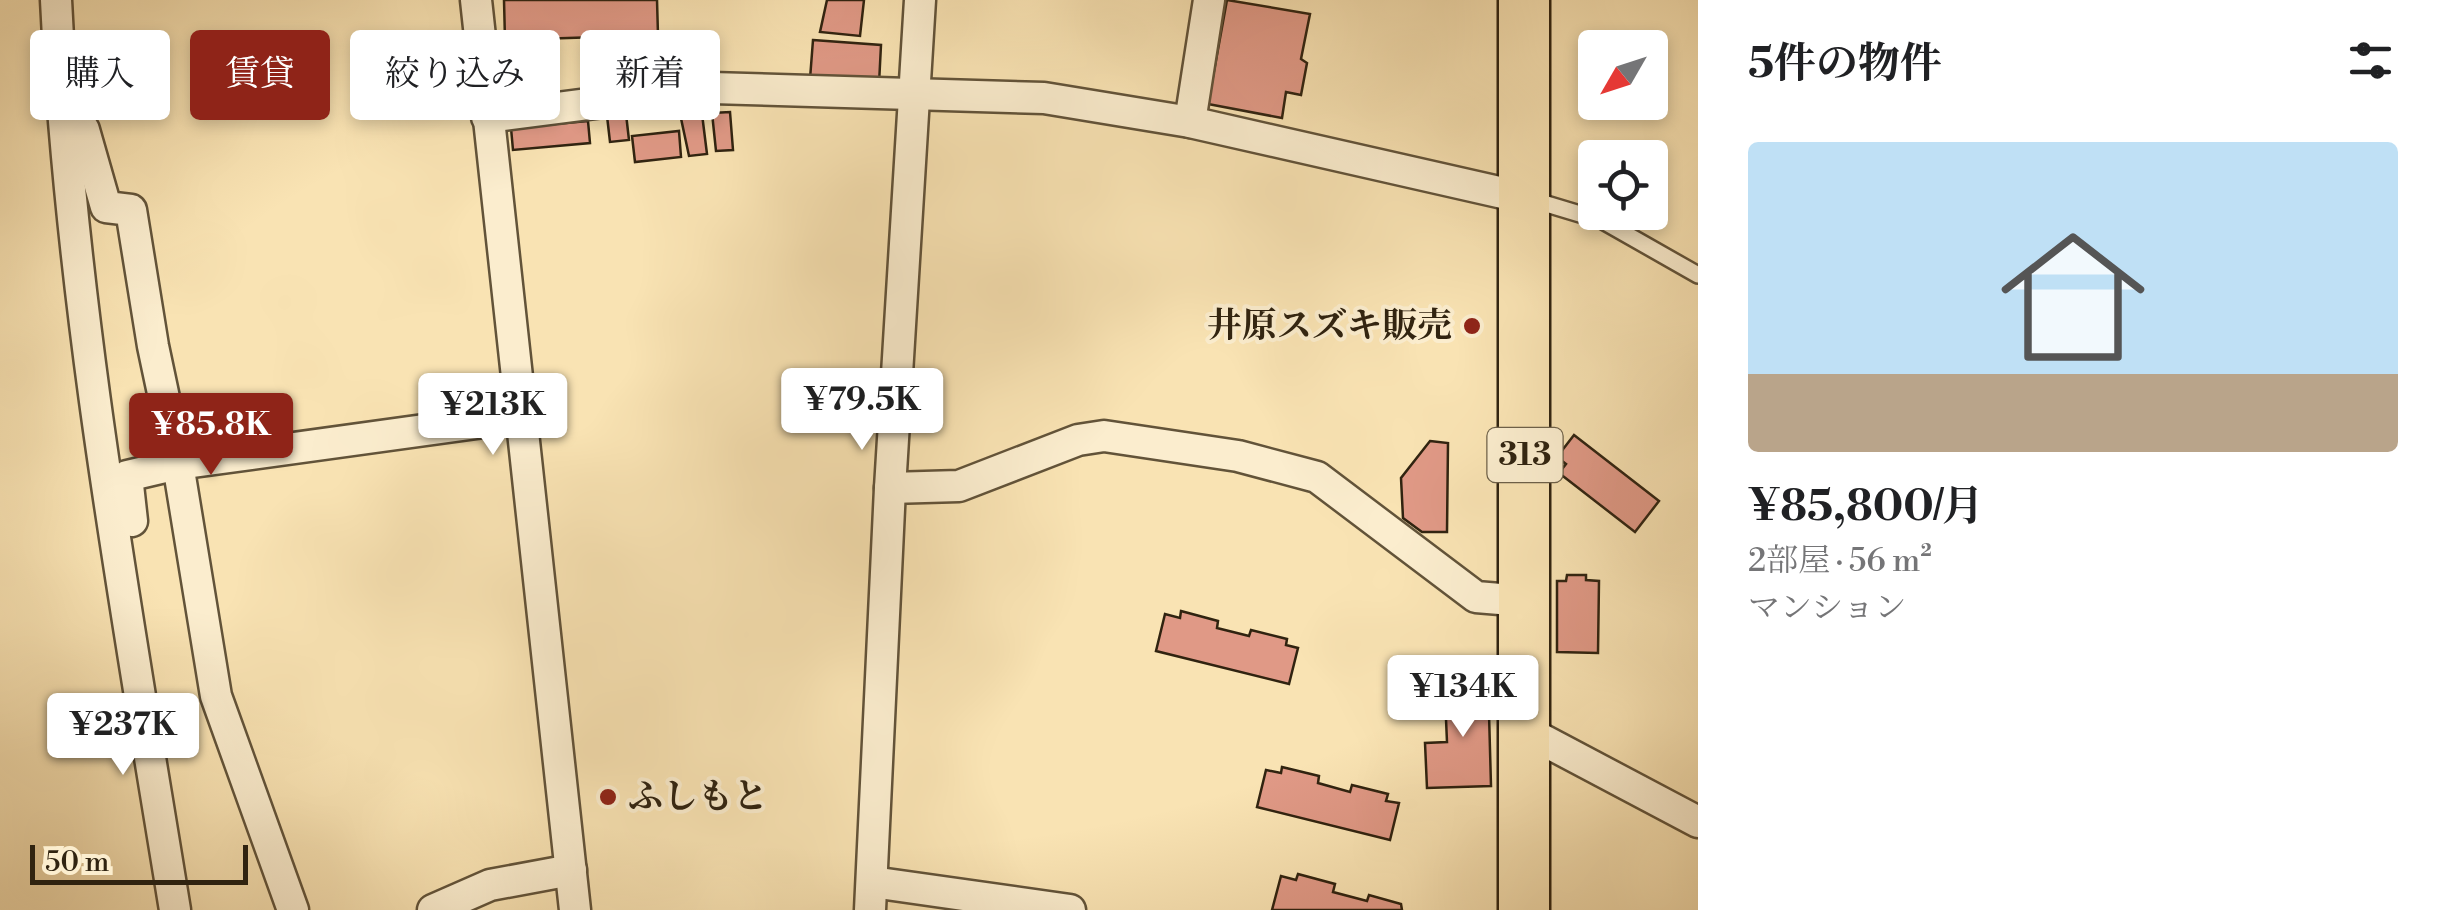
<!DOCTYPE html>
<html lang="ja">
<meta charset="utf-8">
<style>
body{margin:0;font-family:"Libre Bodoni","Noto Serif JP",serif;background:#f2f2f2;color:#202124;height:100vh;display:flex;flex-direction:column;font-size:38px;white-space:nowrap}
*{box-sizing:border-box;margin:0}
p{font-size:32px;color:#757577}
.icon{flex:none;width:55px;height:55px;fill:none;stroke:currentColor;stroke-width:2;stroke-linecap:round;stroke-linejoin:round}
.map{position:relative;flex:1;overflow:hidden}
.panel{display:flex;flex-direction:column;background:#fff;width:750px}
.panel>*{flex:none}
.guide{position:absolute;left:30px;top:30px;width:950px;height:90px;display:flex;gap:20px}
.needle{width:65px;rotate:231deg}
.controls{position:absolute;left:1578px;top:30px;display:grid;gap:20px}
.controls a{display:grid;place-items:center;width:90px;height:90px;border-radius:10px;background:#fff;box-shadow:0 5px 15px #0003;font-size:50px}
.scale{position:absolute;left:30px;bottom:25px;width:218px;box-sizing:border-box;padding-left:10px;border:5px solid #302310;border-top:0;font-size:28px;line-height:35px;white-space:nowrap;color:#302310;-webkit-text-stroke:8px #fbedce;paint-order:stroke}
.price{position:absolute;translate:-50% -85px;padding:0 22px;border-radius:10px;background:#fff;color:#222;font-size:32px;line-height:65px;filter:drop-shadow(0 2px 5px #0008)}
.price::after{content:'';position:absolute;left:50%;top:60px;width:30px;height:22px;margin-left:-15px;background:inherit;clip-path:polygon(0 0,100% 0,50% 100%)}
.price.active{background:#8f2418;color:#fff}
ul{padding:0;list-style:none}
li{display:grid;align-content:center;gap:20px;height:530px;padding:0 50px}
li+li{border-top:2px solid #e0e0e0}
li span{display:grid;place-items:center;height:310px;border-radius:10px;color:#555}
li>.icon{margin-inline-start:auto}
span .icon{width:180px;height:180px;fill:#fffc;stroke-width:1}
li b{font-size:42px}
h2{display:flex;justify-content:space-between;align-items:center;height:120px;padding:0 50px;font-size:42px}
.chip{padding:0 35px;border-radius:10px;background:#fff;box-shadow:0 5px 15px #0003;font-size:35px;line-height:90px}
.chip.active{background:#8f2418;color:#fff}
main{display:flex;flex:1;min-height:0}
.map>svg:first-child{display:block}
.building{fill:#e09986;stroke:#302310;stroke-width:2.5}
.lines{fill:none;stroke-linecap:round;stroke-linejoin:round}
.service-casing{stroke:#625339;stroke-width:20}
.minor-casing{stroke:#625339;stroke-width:35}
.trunk-casing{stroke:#302310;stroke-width:55}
.service{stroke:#fbedce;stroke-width:15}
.minor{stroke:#fbedce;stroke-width:30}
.trunk{stroke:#f9e3b3;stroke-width:50}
.poi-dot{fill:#8f2418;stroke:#fbedce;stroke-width:4}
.labels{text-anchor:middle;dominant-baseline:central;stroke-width:8;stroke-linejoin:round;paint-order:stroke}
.shield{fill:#fbedce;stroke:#6d6049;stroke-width:2.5}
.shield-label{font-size:32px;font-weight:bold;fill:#302310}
.poi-label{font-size:35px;font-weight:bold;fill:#302310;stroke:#fbedce;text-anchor:end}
</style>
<main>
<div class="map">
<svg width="1698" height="910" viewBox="0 0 1698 910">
<rect width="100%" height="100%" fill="#f9e3b3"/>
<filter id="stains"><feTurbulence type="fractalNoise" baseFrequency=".002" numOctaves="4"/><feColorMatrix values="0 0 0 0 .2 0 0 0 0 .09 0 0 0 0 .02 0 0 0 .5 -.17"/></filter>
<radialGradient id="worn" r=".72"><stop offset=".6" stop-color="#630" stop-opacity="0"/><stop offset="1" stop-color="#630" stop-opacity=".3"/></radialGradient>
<!-- building -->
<g class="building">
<polygon points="504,0 657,0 658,35 505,40"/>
<polygon points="827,0 864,0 860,36 820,32"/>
<polygon points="1227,0 1310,14 1301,59 1307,63 1301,95 1286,92 1282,118 1208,104"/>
<polygon points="813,40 881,45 879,84 810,79"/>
<polygon points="649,57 650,82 606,86 605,60"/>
<polygon points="550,59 553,91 533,93 530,61"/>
<polygon points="525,63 527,93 508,95 506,64"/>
<polygon points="701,106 707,154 689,156 679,109"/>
<polygon points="730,112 733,150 716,151 712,113"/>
<polygon points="626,114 629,140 610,142 607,116"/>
<polygon points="588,121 590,143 513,150 511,128"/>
<polygon points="679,131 681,157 635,162 632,136"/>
<polygon points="1574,435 1659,501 1635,532 1559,473 1566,464 1557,457"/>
<polygon points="1430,441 1448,443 1447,532 1422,532 1403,518 1401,478"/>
<polygon points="1567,575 1586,575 1586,580 1599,581 1598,653 1557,652 1557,581 1566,581"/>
<polygon points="1181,611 1218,621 1217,628 1249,636 1251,630 1287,639 1286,645 1298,648 1289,684 1156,651 1165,614 1180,618"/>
<polygon points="1488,677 1491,786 1427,788 1425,743 1447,742 1445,696 1458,696 1458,678"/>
<polygon points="1282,767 1319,776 1318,783 1350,792 1352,785 1388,794 1386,801 1399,803 1390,840 1257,807 1266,770 1281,773"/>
<polygon points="1298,874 1335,884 1333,892 1367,901 1369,895 1401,904 1402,910 1272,910 1281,876 1296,880"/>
</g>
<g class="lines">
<defs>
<polyline id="service" points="1530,199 1603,221 1698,275"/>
<g id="minor">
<path d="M56,0C71,306 126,608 175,910"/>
<polyline points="476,0 575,910"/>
<polyline points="71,108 84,130 106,207 131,210 153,346 178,464 216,696 293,910"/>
<polyline points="487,117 712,88 1044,98 1190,122 1525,198"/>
<polyline points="1190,122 1209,0"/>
<polyline points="890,488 959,486 1078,440 1104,436 1238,456 1317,477 1476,597 1524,601"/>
<polyline points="132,521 127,476 178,464 519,417"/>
<polyline points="1526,731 1698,822"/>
<polyline points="872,882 1070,910"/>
<polyline points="433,910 490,885 571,870"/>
<polyline points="870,910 890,488 920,0"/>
</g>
<polyline id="trunk" points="1524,0 1524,910"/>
</defs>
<!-- service casing -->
<use href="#service" class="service-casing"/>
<!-- minor casing -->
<use href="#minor" class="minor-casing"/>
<!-- trunk casing -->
<use href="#trunk" class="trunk-casing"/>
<!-- service -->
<use href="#service" class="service"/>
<!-- minor -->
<use href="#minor" class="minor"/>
<!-- trunk -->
<use href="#trunk" class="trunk"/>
</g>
<!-- markers -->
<g class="poi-dot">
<circle cx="1472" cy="326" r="10"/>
<circle cx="608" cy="797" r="10"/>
</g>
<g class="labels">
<!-- shield labels -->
<rect class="shield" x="1487.5" y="428" width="75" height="54" rx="8"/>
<g class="shield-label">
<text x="1525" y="455">313</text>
</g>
<!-- poi labels -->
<g class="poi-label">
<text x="1452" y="326">井原スズキ販売</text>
<text x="628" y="797" text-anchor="start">ふしもと</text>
</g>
</g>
<rect width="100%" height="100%" filter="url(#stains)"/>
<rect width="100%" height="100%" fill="url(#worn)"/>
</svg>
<div class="controls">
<a><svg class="needle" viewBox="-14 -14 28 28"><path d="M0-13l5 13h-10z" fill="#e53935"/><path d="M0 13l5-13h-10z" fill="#757577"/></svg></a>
<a><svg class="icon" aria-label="locate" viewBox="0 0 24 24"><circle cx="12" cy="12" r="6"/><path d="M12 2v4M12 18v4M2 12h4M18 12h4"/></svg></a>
</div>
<div class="scale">50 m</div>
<b class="price" style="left:862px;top:453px">¥79.5K</b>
<b class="price" style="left:493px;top:458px">¥213K</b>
<b class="price active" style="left:211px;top:478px">¥85.8K</b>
<b class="price" style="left:1463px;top:740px">¥134K</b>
<b class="price" style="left:123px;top:778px">¥237K</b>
<div class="guide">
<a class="chip">購入</a>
<a class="chip active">賃貸</a>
<a class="chip">絞り込み</a>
<a class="chip">新着</a>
</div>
</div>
<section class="panel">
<h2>5件の物件<svg class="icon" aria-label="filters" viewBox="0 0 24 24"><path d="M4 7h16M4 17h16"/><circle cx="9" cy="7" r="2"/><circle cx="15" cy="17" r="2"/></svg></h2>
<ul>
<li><span style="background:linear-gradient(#bfe0f5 75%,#b9a48a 0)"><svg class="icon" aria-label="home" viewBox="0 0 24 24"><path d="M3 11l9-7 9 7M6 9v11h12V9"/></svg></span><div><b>¥85,800/月</b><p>2部屋 · 56 m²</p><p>マンション</p></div></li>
</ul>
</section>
</main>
